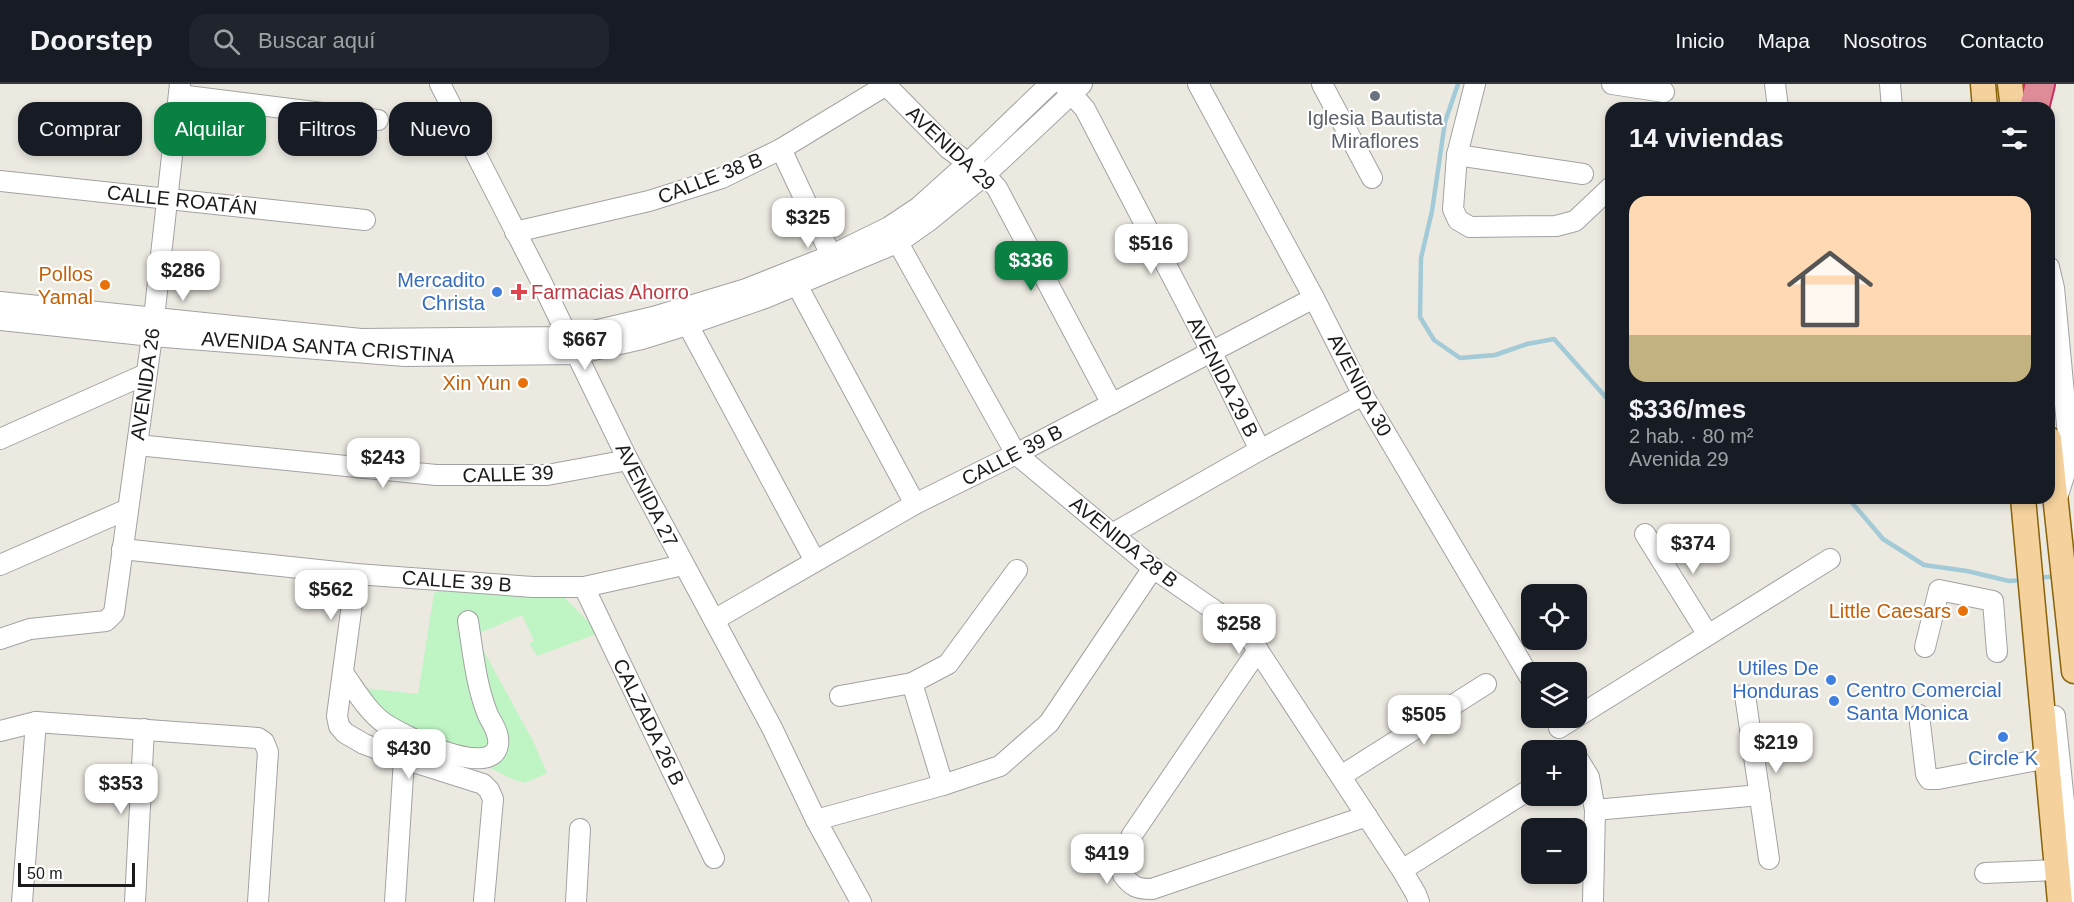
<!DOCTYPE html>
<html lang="es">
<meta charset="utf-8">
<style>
body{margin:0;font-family:Arial,sans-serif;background:#20242c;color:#f1f3f6;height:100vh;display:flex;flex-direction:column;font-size:22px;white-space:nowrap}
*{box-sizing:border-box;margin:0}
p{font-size:20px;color:#9ea1a6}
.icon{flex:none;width:33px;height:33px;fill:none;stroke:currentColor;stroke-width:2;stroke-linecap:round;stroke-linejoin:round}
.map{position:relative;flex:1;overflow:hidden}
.side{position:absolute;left:1605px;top:18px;width:450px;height:402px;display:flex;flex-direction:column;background:#171b24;border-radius:18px;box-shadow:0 3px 9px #0003}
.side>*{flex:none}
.guide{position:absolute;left:18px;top:18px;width:570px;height:54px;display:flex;gap:12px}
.fabs{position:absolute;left:1521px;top:500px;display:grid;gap:12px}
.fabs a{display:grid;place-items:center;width:66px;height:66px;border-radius:12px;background:#171b24;box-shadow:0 3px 9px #0003;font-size:30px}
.scale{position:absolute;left:18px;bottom:15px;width:117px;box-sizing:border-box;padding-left:6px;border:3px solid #1b1b1b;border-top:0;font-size:16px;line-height:21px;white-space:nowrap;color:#1b1b1b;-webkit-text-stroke:4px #fff;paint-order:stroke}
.price{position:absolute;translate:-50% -51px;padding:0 14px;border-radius:12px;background:#fff;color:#222;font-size:20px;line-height:39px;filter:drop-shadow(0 2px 3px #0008)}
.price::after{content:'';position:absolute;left:50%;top:36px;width:18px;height:14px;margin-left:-9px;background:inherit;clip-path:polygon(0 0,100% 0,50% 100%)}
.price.current{background:#0b8043;color:#fff}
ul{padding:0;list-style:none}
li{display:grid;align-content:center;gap:12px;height:318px;padding:0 24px}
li+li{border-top:2px solid #363941}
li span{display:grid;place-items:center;height:186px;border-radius:18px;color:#555}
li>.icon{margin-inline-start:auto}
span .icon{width:108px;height:108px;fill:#fffc;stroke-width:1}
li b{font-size:26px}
h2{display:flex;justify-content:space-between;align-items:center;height:72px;padding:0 24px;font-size:26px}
.chip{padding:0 21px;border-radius:18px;background:#171b24;box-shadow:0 3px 9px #0003;font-size:21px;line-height:54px}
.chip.current{background:#0b8043;color:#fff}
header{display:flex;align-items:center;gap:36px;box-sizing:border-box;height:84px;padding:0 30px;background:#171b24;border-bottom:2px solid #363941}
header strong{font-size:28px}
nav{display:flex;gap:33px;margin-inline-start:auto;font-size:21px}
.search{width:420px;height:54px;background:#20242c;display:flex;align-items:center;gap:15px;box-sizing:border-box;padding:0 21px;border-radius:18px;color:#9ea1a6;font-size:22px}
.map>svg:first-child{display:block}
.park{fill:#bff5c5}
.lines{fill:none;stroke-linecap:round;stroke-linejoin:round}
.stream{stroke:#a3cad7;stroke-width:4.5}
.minor-casing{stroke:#a2a2a2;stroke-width:22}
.major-casing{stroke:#886309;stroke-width:27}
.highway-casing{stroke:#c92e5e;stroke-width:32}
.minor{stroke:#fff;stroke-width:20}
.major{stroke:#f5d29d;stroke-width:24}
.highway{stroke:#df8c99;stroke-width:28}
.worship-dot{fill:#6b7280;stroke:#fff;stroke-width:2}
.food-dot{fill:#e8710a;stroke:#fff;stroke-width:2}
.shop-dot{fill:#3f7fe0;stroke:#fff;stroke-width:2}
.health-dot{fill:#e0444e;stroke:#fff;stroke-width:2}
.labels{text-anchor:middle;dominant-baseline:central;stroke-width:4.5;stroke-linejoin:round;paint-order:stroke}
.worship-label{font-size:20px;fill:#5b616d;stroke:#fff}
.street-label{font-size:20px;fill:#1b1b1b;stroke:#fff}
.food-label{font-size:20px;fill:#c56008;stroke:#fff;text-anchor:end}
.shop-label{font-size:20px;fill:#366cbe;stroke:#fff;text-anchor:end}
.health-label{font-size:20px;fill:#be3a42;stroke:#fff;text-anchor:start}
</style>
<header>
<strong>Doorstep</strong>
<div class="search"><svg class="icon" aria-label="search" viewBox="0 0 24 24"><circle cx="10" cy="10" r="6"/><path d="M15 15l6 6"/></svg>Buscar aquí</div>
<nav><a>Inicio</a><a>Mapa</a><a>Nosotros</a><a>Contacto</a></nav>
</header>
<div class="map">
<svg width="2074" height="818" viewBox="0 0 2074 818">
<rect width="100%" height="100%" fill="#ece9e1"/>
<!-- park -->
<polygon class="park" points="443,505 561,510 599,549 537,572 529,559 534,557 522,531 475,551 533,657 547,689 525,699 512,695 480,679 419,665 355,603 418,610 434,509"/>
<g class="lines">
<!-- stream -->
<g class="stream">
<polyline points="1458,0 1445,38 1432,127 1421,174 1420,233 1434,256 1460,274 1495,271 1527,260 1554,255 1611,319"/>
<polyline points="1848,414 1883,455 1924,481 1967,487 2009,497 2024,496"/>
<polyline points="2038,494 2056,492"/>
</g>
<defs>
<g id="minor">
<polyline points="440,0 540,195 628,376 772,644 816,736 861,818"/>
<polyline points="1063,0 1085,25 1212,269 1260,366"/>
<polyline points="1198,0 1314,214 1363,311 1532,597"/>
<polyline points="1322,0 1372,94"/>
<polyline points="1475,0 1457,71 1453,125 1458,136 1470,143 1556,142 1575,137 1611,103"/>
<polyline points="1612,0 1664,8"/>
<polyline points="1775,0 1778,24"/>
<polyline points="1890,0 1892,24"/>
<polyline points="886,1 949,65 985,91 997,104 1112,320"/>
<polyline points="179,11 378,36"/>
<polyline points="781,65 836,182"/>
<polyline points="1457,71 1583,90"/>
<polyline points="0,97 365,136"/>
<polyline points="515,148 649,117 722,94 781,65 888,0"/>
<polyline points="892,148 1016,370 1153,484 1246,548 1402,786 1416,810 1419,818"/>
<polyline points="2049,183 2054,204 2070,373 2057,414"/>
<polyline points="791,190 915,420"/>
<polyline points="0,218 361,255 568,253 653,233 746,205 832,171 889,143 919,123 969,78 1050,0"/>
<polyline points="682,230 815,477"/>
<polyline points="0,236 152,252 405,272 576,270 642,255 687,241 765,214 899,158 930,136 985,91 1082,0"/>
<polyline points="0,355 146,290"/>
<polyline points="137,361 436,391 547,391 628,376"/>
<polyline points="1112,450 1260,366 1363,311"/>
<polyline points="1645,450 1708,551"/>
<polyline points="122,465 356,490 533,503 584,503 683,481"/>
<polyline points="0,481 128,425"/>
<polyline points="356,490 337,632 339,642 345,649 364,660 404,675 483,700 489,706 493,715 484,816"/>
<polyline points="584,503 714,774"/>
<polyline points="714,536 915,420 1016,370 1314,214"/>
<polyline points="0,555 30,545 106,537 114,529 152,252 180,0"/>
<polyline points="1925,563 1939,506 1993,517 1997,568"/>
<path d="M1258,566L1132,751L1125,766L1123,791C1132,803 1137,805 1152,805L1367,732"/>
<path d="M343,589C355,605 367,627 384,639C400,650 492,697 498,661C500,650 493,641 488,631C476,602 473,568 468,537"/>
<polyline points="912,599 943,701"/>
<polyline points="1745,611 1769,775"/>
<polyline points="840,612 912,599 948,580 1017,486"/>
<polyline points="1919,631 1926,690 1929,695 1938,695 2048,674"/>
<polyline points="2055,632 2074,813"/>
<polyline points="1559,644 1830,475"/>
<polyline points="0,647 36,638 258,654 264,658 268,668 258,818"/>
<polyline points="1576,672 1589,693 1595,726 1593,818"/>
<polyline points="1341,692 1486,600"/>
<polyline points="1595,726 1760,711"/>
<polyline points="816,736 943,701 1000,682 1049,639 1153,484"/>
<polyline points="1402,786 1532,704"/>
<polyline points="1985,789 2058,786"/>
<polyline points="22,818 36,638"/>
<polyline points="135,818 144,645"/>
<polyline points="395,818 404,675"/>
<polyline points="576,818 580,745"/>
</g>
<g id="major">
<polyline points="1983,0 1985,24"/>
<polyline points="2010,0 2013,24"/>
<polyline points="2049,355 2074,587"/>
<polyline points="2023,414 2060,818"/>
</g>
<polyline id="highway" points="2034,24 2040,0"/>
</defs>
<!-- minor casing -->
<use href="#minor" class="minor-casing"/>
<!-- major casing -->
<use href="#major" class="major-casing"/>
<!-- highway casing -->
<use href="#highway" class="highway-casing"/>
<!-- minor -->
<use href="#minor" class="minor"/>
<!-- major -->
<use href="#major" class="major"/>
<!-- highway -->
<use href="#highway" class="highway"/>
</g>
<!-- markers -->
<circle class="worship-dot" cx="1375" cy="12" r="6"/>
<g class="food-dot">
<circle cx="105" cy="201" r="6"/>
<circle cx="523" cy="299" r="6"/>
<circle cx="1963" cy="527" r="6"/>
</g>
<g class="shop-dot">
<circle cx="497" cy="208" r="6"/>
<circle cx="1831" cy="596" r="6"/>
<circle cx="1834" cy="617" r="6"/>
<circle cx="2003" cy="653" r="6"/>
</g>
<path class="health-dot" d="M516 199h6v6h6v6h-6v6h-6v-6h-6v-6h6z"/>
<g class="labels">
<!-- worship labels -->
<g class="worship-label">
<text x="1375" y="34">Iglesia Bautista<tspan x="1375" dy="23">Miraflores</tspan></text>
</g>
<!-- street labels -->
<g class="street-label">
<text transform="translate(951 64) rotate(43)">AVENIDA 29</text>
<text transform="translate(710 94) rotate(-21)">CALLE 38 B</text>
<text transform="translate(182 116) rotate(6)">CALLE ROATÁN</text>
<text transform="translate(328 263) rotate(4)">AVENIDA SANTA CRISTINA</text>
<text transform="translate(1223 293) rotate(63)">AVENIDA 29 B</text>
<text transform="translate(145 300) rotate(-82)">AVENIDA 26</text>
<text transform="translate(1360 301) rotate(62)">AVENIDA 30</text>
<text transform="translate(1012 371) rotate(-27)">CALLE 39 B</text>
<text transform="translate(508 390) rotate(-2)">CALLE 39</text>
<text transform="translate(647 411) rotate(63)">AVENIDA 27</text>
<text transform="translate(1124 458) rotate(39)">AVENIDA 28 B</text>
<text transform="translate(457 497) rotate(4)">CALLE 39 B</text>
<text transform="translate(649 638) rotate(64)">CALZADA 26 B</text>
</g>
<!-- food labels -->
<g class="food-label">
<text x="93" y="190">Pollos<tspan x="93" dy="23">Yamal</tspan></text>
<text x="511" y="299">Xin Yun</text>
<text x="1951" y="527">Little Caesars</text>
</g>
<!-- shop labels -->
<g class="shop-label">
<text x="485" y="196">Mercadito<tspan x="485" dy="23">Christa</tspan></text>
<text x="1819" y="584">Utiles De<tspan x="1819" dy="23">Honduras</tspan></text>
<text x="1846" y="606" text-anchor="start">Centro Comercial<tspan x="1846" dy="23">Santa Monica</tspan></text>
<text x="2003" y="674" text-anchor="middle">Circle K</text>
</g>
<!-- health labels -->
<g class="health-label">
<text x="531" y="208">Farmacias Ahorro</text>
</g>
</g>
</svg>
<div class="fabs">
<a><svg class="icon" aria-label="locate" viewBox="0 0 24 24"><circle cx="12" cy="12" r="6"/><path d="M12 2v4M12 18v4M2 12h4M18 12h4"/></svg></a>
<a><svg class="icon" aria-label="layers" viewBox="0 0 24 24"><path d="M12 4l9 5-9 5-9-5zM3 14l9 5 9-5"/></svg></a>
<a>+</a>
<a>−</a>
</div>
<div class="scale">50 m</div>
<b class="price" style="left:808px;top:165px">$325</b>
<b class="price" style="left:1151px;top:191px">$516</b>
<b class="price current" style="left:1031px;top:208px">$336</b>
<b class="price" style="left:183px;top:218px">$286</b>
<b class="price" style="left:585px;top:287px">$667</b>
<b class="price" style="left:383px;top:405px">$243</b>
<b class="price" style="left:1693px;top:491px">$374</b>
<b class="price" style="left:331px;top:537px">$562</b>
<b class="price" style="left:1239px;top:571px">$258</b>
<b class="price" style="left:1424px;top:662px">$505</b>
<b class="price" style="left:1776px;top:690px">$219</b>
<b class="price" style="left:409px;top:696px">$430</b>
<b class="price" style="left:121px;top:731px">$353</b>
<b class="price" style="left:1107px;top:801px">$419</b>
<div class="guide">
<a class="chip">Comprar</a>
<a class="chip current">Alquilar</a>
<a class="chip">Filtros</a>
<a class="chip">Nuevo</a>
</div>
<section class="side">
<h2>14 viviendas<svg class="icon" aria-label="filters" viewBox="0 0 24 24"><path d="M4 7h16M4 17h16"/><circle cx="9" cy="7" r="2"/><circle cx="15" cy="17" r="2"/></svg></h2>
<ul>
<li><span style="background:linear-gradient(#ffd9b3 75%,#c2b280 0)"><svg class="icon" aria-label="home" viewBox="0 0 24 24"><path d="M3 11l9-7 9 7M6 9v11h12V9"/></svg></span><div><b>$336/mes</b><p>2 hab. · 80 m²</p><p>Avenida 29</p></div></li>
</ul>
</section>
</div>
